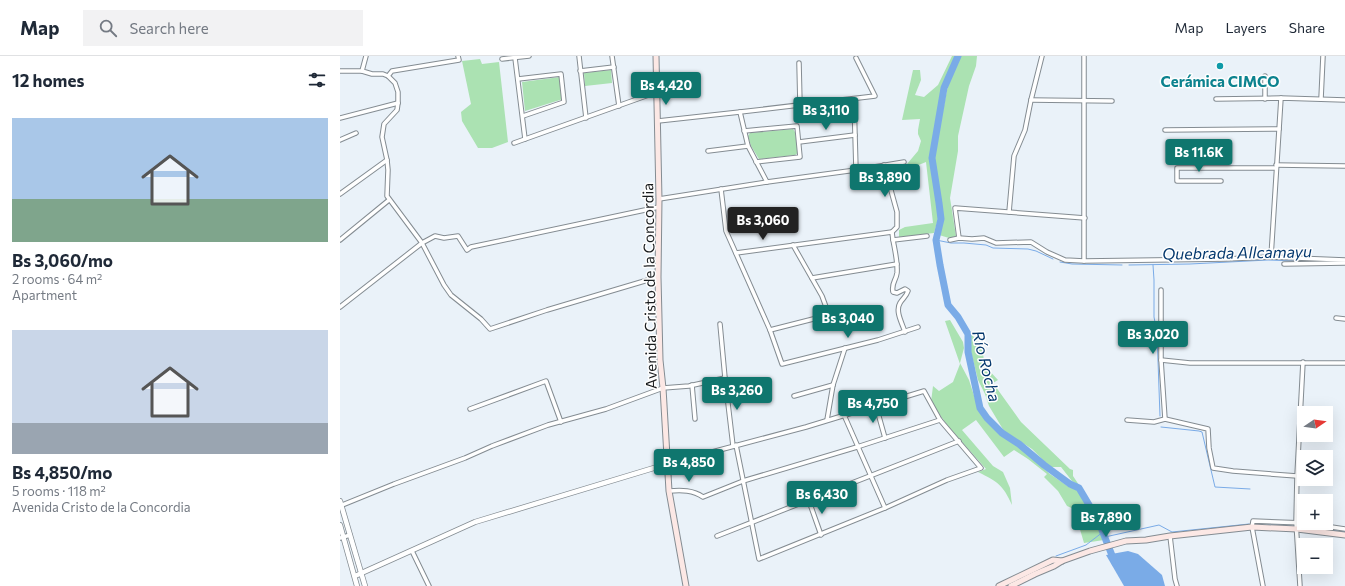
<!DOCTYPE html>
<meta charset="utf-8">
<style>
body{margin:0;font-family:Commissioner,sans-serif;background:#f2f2f3;color:#1f2937;height:100vh;display:flex;flex-direction:column;font-size:15px;white-space:nowrap}
*{box-sizing:border-box;margin:0}
p{font-size:13px;color:#747a83}
.icon{flex:none;width:22px;height:22px;fill:none;stroke:currentColor;stroke-width:2;stroke-linecap:round;stroke-linejoin:round}
.map{position:relative;flex:1;overflow:hidden}
.drawer{display:flex;flex-direction:column;background:#fff;width:340px}
.drawer>*{flex:none}
.needle{width:26px;rotate:77deg}
.controls{position:absolute;left:957px;top:350px;display:grid;gap:8px}
.controls a{display:grid;place-items:center;width:36px;height:36px;border-radius:0px;background:#fff;box-shadow:0 4px 16px #0002;font-size:20px}
.price{position:absolute;translate:-50% -34px;padding:0 9px;border-radius:4px;background:#0f766e;color:#fff;font-size:13px;line-height:26px;filter:drop-shadow(0 1px 2px #0008)}
.price::after{content:'';position:absolute;left:50%;top:24px;width:12px;height:9px;margin-left:-6px;background:inherit;clip-path:polygon(0 0,100% 0,50% 100%)}
.price.selected{background:#222;color:#fff}
ul{padding:0;list-style:none}
li{display:grid;align-content:center;gap:8px;height:212px;padding:0 12px}
li span{display:grid;place-items:center;height:124px;border-radius:0px;color:#555}
li>.icon{margin-inline-start:auto}
span .icon{width:72px;height:72px;fill:#fffc;stroke-width:1}
li b{font-size:17px}
h2{display:flex;justify-content:space-between;align-items:center;height:48px;padding:0 12px;font-size:17px}
header{display:flex;align-items:center;gap:24px;box-sizing:border-box;height:56px;padding:0 20px;background:#fff;border-bottom:1px solid #e0e1e3}
header strong{font-size:19px}
nav{display:flex;gap:22px;margin-inline-start:auto;font-size:14px}
.search{width:280px;height:36px;background:#f2f2f3;display:flex;align-items:center;gap:10px;box-sizing:border-box;padding:0 14px;border-radius:0px;color:#747a83;font-size:15px}
main{display:flex;flex:1;min-height:0}
.map>svg:first-child{display:block}
.green{fill:#abe2b2}
.water{fill:#7aabe7}
.lines{fill:none;stroke-linecap:round;stroke-linejoin:round}
.stream{stroke:#7aabe7;stroke-width:1}
.river{stroke:#7aabe7;stroke-width:7}
.minor-casing{stroke:#848c92;stroke-width:5.5}
.tertiary-casing{stroke:#848c92;stroke-width:6}
.secondary-casing{stroke:#848c92;stroke-width:7}
.minor{stroke:#fff;stroke-width:3.5}
.tertiary{stroke:#fff;stroke-width:4.5}
.secondary{stroke:#fce8e5;stroke-width:5}
.culture-dot{fill:#0f9aa8;stroke:#fefefe;stroke-width:1.5}
.labels{text-anchor:middle;dominant-baseline:central;stroke-width:3;stroke-linejoin:round;paint-order:stroke}
.culture-label{font-size:15px;font-weight:bold;fill:#0d838f;stroke:#fefefe}
.street-label{font-size:15px;fill:#191c1e;stroke:#fefefe}
.water-label{font-size:16px;font-style:italic;fill:#03376d;stroke:#fefefe}
</style>
<header>
<strong>Map</strong>
<div class="search"><svg class="icon" aria-label="search" viewBox="0 0 24 24"><circle cx="10" cy="10" r="6"/><path d="M15 15l6 6"/></svg>Search here</div>
<nav><a>Map</a><a>Layers</a><a>Share</a></nav>
</header>
<main>
<section class="drawer">
<h2>12 homes<svg class="icon" aria-label="filters" viewBox="0 0 24 24"><path d="M4 7h16M4 17h16"/><circle cx="9" cy="7" r="2"/><circle cx="15" cy="17" r="2"/></svg></h2>
<ul>
<li><span style="background:linear-gradient(#a9c7e8 65%,#7fa58c 0)"><svg class="icon" aria-label="home" viewBox="0 0 24 24"><path d="M3 11l9-7 9 7M6 9v11h12V9"/></svg></span><div><b>Bs 3,060/mo</b><p>2 rooms · 64 m²</p><p>Apartment</p></div></li>
<li><span style="background:linear-gradient(#c9d6e8 75%,#9aa5b1 0)"><svg class="icon" aria-label="home" viewBox="0 0 24 24"><path d="M3 11l9-7 9 7M6 9v11h12V9"/></svg></span><div><b>Bs 4,850/mo</b><p>5 rooms · 118 m²</p><p>Avenida Cristo de la Concordia</p></div></li>
</ul>
</section>
<div class="map">
<svg width="1005" height="530" viewBox="0 0 1005 530">
<rect width="100%" height="100%" fill="#eaf2f9"/>
<!-- green -->
<g class="green">
<polygon points="612,0 615,0 602,31 590,103 598,154 598,163 594,177 559,181 559,174 565,171 593,167 586,106 571,112 549,111 567,108 578,95 581,85 578,78 578,74 580,63 562,64 573,14 580,14 581,24 575,39 584,41 598,29"/>
<polygon points="620,0 637,0 636,10 629,30 618,80 618,95 610,142 616,180 609,182 599,179 602,162 594,101 607,34 616,5"/>
<polygon points="140,3 142,8 159,6 168,86 152,92 138,92 122,65 121,56 131,48 122,5"/>
<polygon points="271,14 272,27 245,30 244,17"/>
<polygon points="220,21 223,43 185,55 182,26"/>
<polygon points="453,73 455,76 458,97 455,99 419,103 411,90 408,80 410,77"/>
<path d="M610,264L623,286L624,292L620,307L629,324L638,352L645,364L660,378L678,390L710,418L729,431L738,434L756,466L764,484L744,487L734,453L727,450L718,435L704,421L707,418L688,403L674,394L664,401L636,364L622,374L653,410L663,416L670,432L672,449C663,429 658,426 638,416L646,413L607,369L591,346L593,330L599,335L613,326L620,308L605,265Z"/>
<polygon points="630,276 642,292 645,310 658,324 653,327 681,366 730,413 733,414 733,420 739,429 732,425 721,411 710,411 692,393 664,375 649,350 645,338 638,324 631,296"/>
</g>
<!-- water -->
<polygon class="water" points="788,495 798,498 822,519 825,530 784,530 766,499"/>
<g class="lines">
<!-- stream -->
<g class="stream">
<polyline points="596,184 611,187 624,187 646,189 653,192 688,193 696,195 713,203"/>
<polyline points="720,206 732,208 782,209"/>
<polyline points="789,209 850,208 928,204 984,206"/>
<polyline points="813,209 814,224 814,261 817,277 820,360"/>
<polyline points="821,371 859,375 862,376 875,431 910,433"/>
<polyline points="928,469 951,469"/>
<polyline points="959,470 1005,476"/>
<polyline points="765,481 819,469 832,476 909,468"/>
<polyline points="716,500 746,489 763,476"/>
<polyline points="705,511 712,508"/>
<polyline points="665,530 674,526"/>
</g>
<!-- river -->
<polyline class="river" points="618,0 604,32 592,102 599,147 601,163 596,184 600,209 608,249 618,261 628,278 628,296 640,352 647,362 662,377 679,388 704,409 730,428 739,432 758,464 775,507"/>
<defs>
<g id="minor">
<polyline points="26,0 22,15 32,18 43,18 48,20 55,27 58,36 58,47 57,54 44,68 42,81 47,104 48,114 47,140 82,187 104,229 111,239 141,263 150,273 207,254 318,221"/>
<polyline points="239,0 246,62"/>
<polyline points="272,0 279,50"/>
<polyline points="744,0 744,205"/>
<polyline points="175,2 185,83"/>
<polyline points="162,3 189,0"/>
<polyline points="459,7 460,49"/>
<polyline points="0,15 22,15"/>
<polyline points="240,15 274,11"/>
<polyline points="48,20 52,15 119,4 118,0"/>
<polyline points="178,23 221,18 224,46 183,60"/>
<polyline points="514,43 516,114"/>
<polyline points="876,43 941,42 1005,44"/>
<polyline points="925,43 925,20"/>
<polyline points="981,43 983,0"/>
<polyline points="691,44 772,45"/>
<polyline points="400,56 408,90 427,126"/>
<polyline points="0,62 58,47"/>
<polyline points="318,65 400,56 535,40 516,2"/>
<polyline points="825,74 939,73"/>
<polyline points="404,75 457,70 460,101 416,106"/>
<polyline points="0,84 16,77"/>
<polyline points="459,86 515,79"/>
<polyline points="174,87 317,36"/>
<polyline points="368,95 408,90"/>
<polyline points="544,109 557,156 557,171 552,176"/>
<polyline points="936,109 1005,110"/>
<polyline points="881,125 837,125 837,112 936,112"/>
<polyline points="381,133 386,175 430,274 442,308 538,284 578,271"/>
<polyline points="0,138 47,104"/>
<polyline points="319,143 427,126 516,114 564,106"/>
<polyline points="669,156 674,100 685,74 691,44 702,0"/>
<polyline points="619,182 615,152 745,162"/>
<polyline points="0,184 49,144"/>
<path d="M553,184C555,195 558,207 557,217C556,225 551,227 553,236L557,237L565,233L568,235C566,241 563,242 560,247C555,255 562,267 565,276"/>
<polyline points="610,184 619,182 632,183 644,182 656,187 691,186 707,196 725,204 744,205 885,203 931,201 1005,204"/>
<polyline points="396,197 552,176 553,184 587,180"/>
<polyline points="931,201 941,42"/>
<polyline points="944,208 1005,207"/>
<polyline points="472,222 557,208"/>
<polyline points="821,234 821,304 825,363"/>
<polyline points="0,251 82,187 95,180 104,182 118,180 127,194 131,191 319,151"/>
<polyline points="996,262 1005,263"/>
<polyline points="380,268 385,322 393,390"/>
<polyline points="430,274 489,259 482,240 453,189"/>
<polyline points="821,304 850,307 1005,307"/>
<polyline points="352,329 355,363"/>
<polyline points="454,340 493,329"/>
<polyline points="536,350 545,382"/>
<polyline points="130,353 206,325 221,366"/>
<polyline points="504,359 545,452"/>
<polyline points="487,364 493,329 505,292"/>
<polyline points="787,364 814,366 825,363 868,373 869,392 873,412 893,415 957,420"/>
<polyline points="327,408 466,371 584,335 600,364 641,412 607,424 545,452 419,503 396,389"/>
<path d="M329,435C342,434 353,434 363,441L403,425L517,391L600,364"/>
<polyline points="469,445 481,479"/>
<polyline points="0,450 54,428 125,402 152,390 208,369 266,353 323,332 349,330 385,322"/>
<polyline points="965,467 1005,473"/>
<polyline points="377,480 619,385"/>
<polyline points="830,480 835,523 837,530"/>
<polyline points="0,482 10,479"/>
<polyline points="72,495 89,530"/>
<polyline points="923,530 912,471 913,465 964,467"/>
<polyline points="960,530 956,466 957,420 963,306"/>
</g>
<g id="tertiary">
<polyline points="0,445 25,530"/>
<polyline points="0,469 17,530"/>
<polyline points="15,520 135,466 327,408"/>
</g>
<g id="secondary">
<polyline points="316,0 319,143 318,221 320,304 323,332 329,435 346,530"/>
<polyline points="659,530 713,504 722,505"/>
<polyline points="671,530 695,518 714,510 722,505 750,495 786,485 806,484 830,480 912,471 957,473 1005,479"/>
</g>
</defs>
<!-- minor casing -->
<use href="#minor" class="minor-casing"/>
<!-- tertiary casing -->
<use href="#tertiary" class="tertiary-casing"/>
<!-- secondary casing -->
<use href="#secondary" class="secondary-casing"/>
<!-- minor -->
<use href="#minor" class="minor"/>
<!-- tertiary -->
<use href="#tertiary" class="tertiary"/>
<!-- secondary -->
<use href="#secondary" class="secondary"/>
</g>
<!-- markers -->
<circle class="culture-dot" cx="880" cy="10" r="4"/>
<g class="labels">
<!-- culture labels -->
<g class="culture-label">
<text x="880" y="25">Cerámica CIMCO</text>
</g>
<!-- street labels -->
<g class="street-label">
<text transform="translate(309 230) rotate(-91)">Avenida Cristo de la Concordia</text>
</g>
<!-- water labels -->
<g class="water-label">
<text transform="translate(897 196) rotate(-1)">Quebrada Allcamayu</text>
<text transform="translate(647 310) rotate(76)">Río Rocha</text>
</g>
</g>
</svg>
<div class="controls">
<a><svg class="needle" viewBox="-14 -14 28 28"><path d="M0-13l5 13h-10z" fill="#e53935"/><path d="M0 13l5-13h-10z" fill="#747a83"/></svg></a>
<a><svg class="icon" aria-label="layers" viewBox="0 0 24 24"><path d="M12 4l9 5-9 5-9-5zM3 14l9 5 9-5"/></svg></a>
<a>+</a>
<a>−</a>
</div>
<b class="price" style="left:326px;top:50px">Bs 4,420</b>
<b class="price" style="left:486px;top:75px">Bs 3,110</b>
<b class="price" style="left:859px;top:117px">Bs 11.6K</b>
<b class="price" style="left:545px;top:142px">Bs 3,890</b>
<b class="price selected" style="left:423px;top:185px">Bs 3,060</b>
<b class="price" style="left:508px;top:283px">Bs 3,040</b>
<b class="price" style="left:813px;top:299px">Bs 3,020</b>
<b class="price" style="left:397px;top:355px">Bs 3,260</b>
<b class="price" style="left:533px;top:368px">Bs 4,750</b>
<b class="price" style="left:349px;top:427px">Bs 4,850</b>
<b class="price" style="left:482px;top:459px">Bs 6,430</b>
<b class="price" style="left:766px;top:482px">Bs 7,890</b>
</div>
</main>
